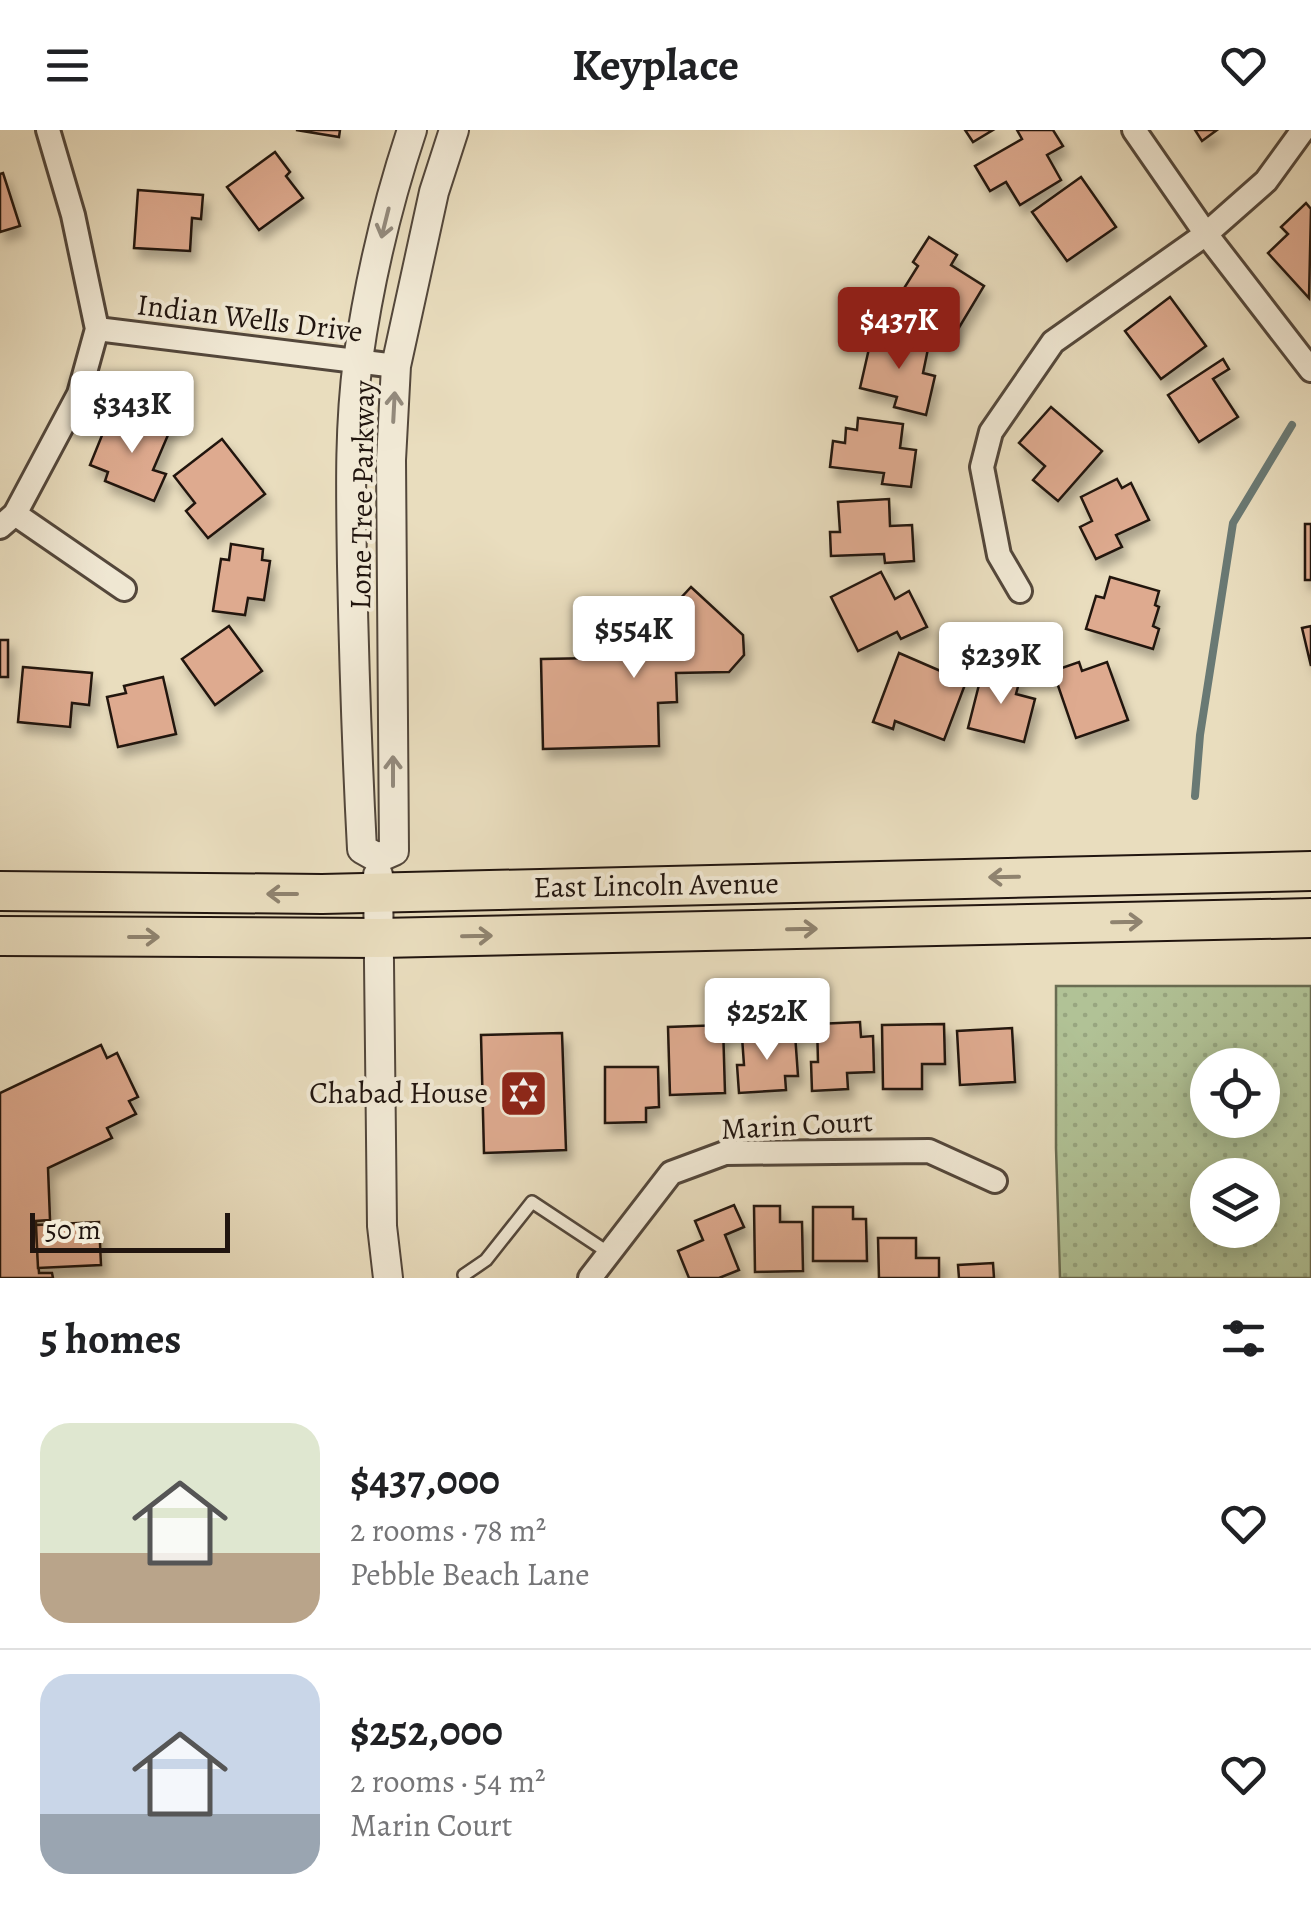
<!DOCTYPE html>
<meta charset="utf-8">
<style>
body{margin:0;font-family:Alegreya,serif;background:#f2f2f2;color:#202124;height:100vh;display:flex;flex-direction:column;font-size:38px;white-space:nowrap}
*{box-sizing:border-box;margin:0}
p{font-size:32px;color:#757577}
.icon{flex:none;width:55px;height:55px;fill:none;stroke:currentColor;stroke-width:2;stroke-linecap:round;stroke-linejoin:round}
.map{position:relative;height:1148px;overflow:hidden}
.sheet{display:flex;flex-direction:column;background:#fff;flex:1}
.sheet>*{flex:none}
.fabs{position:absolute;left:1190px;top:918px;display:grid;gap:20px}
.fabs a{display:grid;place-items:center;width:90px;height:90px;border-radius:50%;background:#fff;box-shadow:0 5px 25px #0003;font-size:50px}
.scale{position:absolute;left:30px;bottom:25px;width:200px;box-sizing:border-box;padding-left:10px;border:5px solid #21150f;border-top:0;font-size:28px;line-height:35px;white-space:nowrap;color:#21150f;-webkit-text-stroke:8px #f1e9d5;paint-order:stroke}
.price{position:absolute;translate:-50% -85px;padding:0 22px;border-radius:10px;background:#fff;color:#222;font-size:32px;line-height:65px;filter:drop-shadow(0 2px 5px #0008)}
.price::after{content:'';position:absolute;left:50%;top:60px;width:30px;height:22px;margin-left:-15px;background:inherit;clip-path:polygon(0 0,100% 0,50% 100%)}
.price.active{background:#8f2418;color:#fff}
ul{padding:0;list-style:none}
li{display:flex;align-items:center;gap:30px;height:250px;padding:0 40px}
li+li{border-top:2px solid #e0e0e0}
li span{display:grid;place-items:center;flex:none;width:280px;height:200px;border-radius:30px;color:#555}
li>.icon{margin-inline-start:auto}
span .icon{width:120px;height:120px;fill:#fffc;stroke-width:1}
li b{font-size:42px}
h2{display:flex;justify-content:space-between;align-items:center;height:120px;padding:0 40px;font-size:42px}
header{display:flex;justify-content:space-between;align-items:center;height:130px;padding:0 40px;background:#fff;font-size:45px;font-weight:600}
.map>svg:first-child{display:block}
.park{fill:url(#park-dots);stroke:#696c52;stroke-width:2.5;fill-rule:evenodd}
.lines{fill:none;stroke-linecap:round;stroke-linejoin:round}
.stream{stroke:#697974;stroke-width:8}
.building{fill:#deaa8f;stroke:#21150f;stroke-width:2.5;filter:url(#shadow)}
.service-casing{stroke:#53473b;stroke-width:16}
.minor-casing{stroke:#53473b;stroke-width:28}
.tertiary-casing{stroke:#53473b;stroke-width:32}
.primary-casing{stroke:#21150f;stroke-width:42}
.service{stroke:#f1e9d5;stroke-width:11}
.minor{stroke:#f1e9d5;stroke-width:22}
.tertiary{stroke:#f1e9d5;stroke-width:28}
.primary{stroke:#e9ddbe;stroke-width:38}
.oneway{stroke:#938a7c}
.oneway2{stroke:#8f836f}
.labels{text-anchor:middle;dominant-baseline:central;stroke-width:8;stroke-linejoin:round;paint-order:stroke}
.street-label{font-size:30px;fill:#21150f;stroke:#f1e9d5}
.poi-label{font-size:30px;fill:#21150f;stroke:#f1e9d5;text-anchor:end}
</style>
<header><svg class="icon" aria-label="menu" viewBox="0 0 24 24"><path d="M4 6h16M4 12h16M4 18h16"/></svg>Keyplace<svg class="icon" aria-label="heart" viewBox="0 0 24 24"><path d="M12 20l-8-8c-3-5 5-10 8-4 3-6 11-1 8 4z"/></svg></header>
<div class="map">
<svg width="1311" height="1148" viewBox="0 0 1311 1148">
<defs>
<pattern id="park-dots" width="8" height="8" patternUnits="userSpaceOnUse" patternTransform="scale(2.5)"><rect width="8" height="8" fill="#b1c296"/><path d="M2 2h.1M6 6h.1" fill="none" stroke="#98a680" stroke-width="1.8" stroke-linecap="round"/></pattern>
<filter id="shadow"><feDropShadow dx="5" dy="9" stdDeviation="5" flood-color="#0004"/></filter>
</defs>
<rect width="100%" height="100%" fill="#e9ddbe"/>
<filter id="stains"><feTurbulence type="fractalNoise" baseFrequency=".002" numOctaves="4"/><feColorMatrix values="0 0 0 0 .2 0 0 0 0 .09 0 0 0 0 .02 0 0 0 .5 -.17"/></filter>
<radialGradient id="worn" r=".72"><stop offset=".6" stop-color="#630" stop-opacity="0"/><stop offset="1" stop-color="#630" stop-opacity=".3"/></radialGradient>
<!-- park -->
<path class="park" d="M1056,856H1311V1148H1060L1056,1018ZM1208,935H1262V990H1208ZM1208,1045H1262V1100H1208Z"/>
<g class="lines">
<!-- stream -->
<polyline class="stream" points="1195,666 1200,605 1233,393 1292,295"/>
</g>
<!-- building -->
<g class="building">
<polygon points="296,0 340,0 339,7"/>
<polygon points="965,0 993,0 973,12"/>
<polygon points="1017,0 1053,0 1063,16 1047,25 1061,50 1020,75 1006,52 990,61 975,36 1022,9"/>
<polygon points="1195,0 1217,0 1202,11"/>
<polygon points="275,22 290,42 286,46 303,68 259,100 227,57"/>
<polygon points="3,43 20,96 0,102 0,44"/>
<polygon points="1081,47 1116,97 1067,131 1032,82"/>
<polygon points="138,60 203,65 201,89 192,88 190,121 134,118"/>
<polygon points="1306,73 1311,79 1309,168 1268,123 1288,104 1281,97"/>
<polygon points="929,107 957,125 951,135 984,156 948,216 891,179 918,136 913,132"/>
<polygon points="1170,167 1206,216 1161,249 1125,201"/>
<polygon points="873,201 929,214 923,243 935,246 926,285 894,277 897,267 860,258"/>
<polygon points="1223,229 1229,239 1213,249 1238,287 1199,312 1168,265"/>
<polygon points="1051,277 1102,321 1058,371 1033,350 1045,336 1019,313"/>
<polygon points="142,285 171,298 153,340 166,344 154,371 105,351 108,342 90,335 109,288 137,299"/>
<polygon points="858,288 903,294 900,318 916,320 911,357 882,354 884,343 830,337 833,311 845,313 846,298 857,300"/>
<polygon points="222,309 265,364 208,408 186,381 195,373 174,346"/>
<polygon points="1117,349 1122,358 1131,353 1149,390 1116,405 1122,417 1096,429 1080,397 1092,391 1081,367"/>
<polygon points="889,369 890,396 912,395 914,431 885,433 884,424 831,426 830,402 840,402 838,372"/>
<rect x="1305" y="394" width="6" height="56"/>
<polygon points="231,414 263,419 262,430 270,431 264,470 248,468 245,485 213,481 221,429 229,430"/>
<polygon points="881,442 895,469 909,461 927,497 901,509 897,502 858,521 831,467"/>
<polygon points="1110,447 1159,461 1155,475 1159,477 1153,496 1159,499 1153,519 1086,499 1096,466 1104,468"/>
<polygon points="691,457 743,505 744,525 729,542 676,543 677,572 658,573 659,616 543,619 541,529 654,527 653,498"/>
<polygon points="229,496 262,541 215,575 182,529"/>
<polygon points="1311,496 1311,536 1302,498"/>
<rect x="0" y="510" width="8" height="37"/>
<polygon points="899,523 966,552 944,610 895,591 893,599 873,592"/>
<polygon points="1079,532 1082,541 1107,532 1128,590 1076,608 1053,541"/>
<polygon points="23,537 92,543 89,575 72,573 70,597 18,592"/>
<polygon points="983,539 1020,549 1016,564 1035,569 1024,612 968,598"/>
<polygon points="163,547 176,604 118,617 107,567 126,563 124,556"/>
<polygon points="860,892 861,907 873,906 874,942 847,943 848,959 812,961 811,932 818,932 817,894"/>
<polygon points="944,894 945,934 922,934 922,959 883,959 882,895"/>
<polygon points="723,895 725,963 670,965 668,897"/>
<polygon points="1012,898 1015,952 960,955 957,901"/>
<polygon points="562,903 566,1020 484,1023 481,905"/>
<polygon points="795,904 798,946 785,946 786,960 739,963 737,935 744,935 742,907"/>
<polygon points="101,915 107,928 117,923 138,967 129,971 136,984 107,998 112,1008 48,1038 50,1090 36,1091 36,1095 39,1143 52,1143 53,1148 0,1148 0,963"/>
<polygon points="605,937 658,937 659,977 646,978 646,992 605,993"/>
<polygon points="734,1075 744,1097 725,1105 739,1140 719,1148 689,1148 678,1121 703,1110 695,1091"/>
<polygon points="754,1076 780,1076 780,1092 802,1092 803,1141 755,1142"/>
<polygon points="813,1077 853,1077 853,1089 866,1089 867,1131 813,1131"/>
<polygon points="99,1092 101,1135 38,1138 36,1095"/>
<polygon points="878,1108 916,1108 916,1128 939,1128 939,1148 879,1148"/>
<polygon points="993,1133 994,1148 959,1148 958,1135"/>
</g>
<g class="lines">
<defs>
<polyline id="service" points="464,1145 486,1130 532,1072 609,1123"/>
<g id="minor">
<polyline points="1134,0 1206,104 1311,240"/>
<polyline points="97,199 396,236"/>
<polyline points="15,384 124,459"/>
<polyline points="0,397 15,384 79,264 97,199 73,85 48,0"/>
<polyline points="1020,461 999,425 982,337 991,302 1053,212 1206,104 1266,51 1303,0"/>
<polyline points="590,1148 671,1043 725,1023 929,1021 995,1051"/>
</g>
<g id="tertiary">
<polyline points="378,728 394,721 391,330 396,236 434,62 454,0"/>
<path d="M378,728L362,719C357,625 354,531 352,436C351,368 349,299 358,230C369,152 387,75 412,0"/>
<polyline points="378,745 382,1096 388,1148"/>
</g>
<g id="primary">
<polyline points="0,761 322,764 1311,741"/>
<polyline points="0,806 380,808 1311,788"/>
</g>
</defs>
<!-- service casing -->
<use href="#service" class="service-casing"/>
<!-- minor casing -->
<use href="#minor" class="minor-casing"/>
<!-- tertiary casing -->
<use href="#tertiary" class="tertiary-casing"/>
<!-- primary casing -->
<use href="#primary" class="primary-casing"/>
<!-- service -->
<use href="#service" class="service"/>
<!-- minor -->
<use href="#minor" class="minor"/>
<!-- tertiary -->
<use href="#tertiary" class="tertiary"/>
<!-- primary -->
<use href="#primary" class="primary"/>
</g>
<!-- one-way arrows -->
<defs><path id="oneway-shaft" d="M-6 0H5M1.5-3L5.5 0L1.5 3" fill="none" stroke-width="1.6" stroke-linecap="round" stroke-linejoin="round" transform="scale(2.5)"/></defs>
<g class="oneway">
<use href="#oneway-shaft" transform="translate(385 93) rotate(104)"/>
<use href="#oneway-shaft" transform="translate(394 277) rotate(-87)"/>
<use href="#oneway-shaft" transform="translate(393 641) rotate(-90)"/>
</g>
<g class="oneway2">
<use href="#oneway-shaft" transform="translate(1004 747) rotate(179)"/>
<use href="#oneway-shaft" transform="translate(282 764) rotate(-180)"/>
<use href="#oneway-shaft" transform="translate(1127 792) rotate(-1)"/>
<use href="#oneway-shaft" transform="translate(802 799) rotate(-1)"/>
<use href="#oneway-shaft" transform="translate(477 806) rotate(-1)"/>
<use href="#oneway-shaft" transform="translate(144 807)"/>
</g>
<!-- icons -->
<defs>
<symbol id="synagogue-square" viewBox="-11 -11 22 22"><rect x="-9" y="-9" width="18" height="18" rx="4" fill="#8f2418" stroke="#f1e9d5"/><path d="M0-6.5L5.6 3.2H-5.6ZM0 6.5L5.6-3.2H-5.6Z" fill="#fff"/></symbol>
</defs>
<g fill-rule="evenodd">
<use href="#synagogue-square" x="496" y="936" width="55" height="55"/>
</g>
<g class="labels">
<!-- street labels -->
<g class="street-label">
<text transform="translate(250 188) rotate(7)">Indian Wells Drive</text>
<text transform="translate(362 365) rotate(-89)">Lone Tree Parkway</text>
<text transform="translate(656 755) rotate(-1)">East Lincoln Avenue</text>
<text transform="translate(797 995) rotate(-3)">Marin Court</text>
</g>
<!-- poi labels -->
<g class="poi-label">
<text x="488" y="963">Chabad House</text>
</g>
</g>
<rect width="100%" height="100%" filter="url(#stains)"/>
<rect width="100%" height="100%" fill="url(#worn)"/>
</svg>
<div class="fabs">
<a><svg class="icon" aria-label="locate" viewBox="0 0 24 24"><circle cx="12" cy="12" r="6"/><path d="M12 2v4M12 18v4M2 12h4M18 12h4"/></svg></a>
<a><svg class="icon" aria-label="layers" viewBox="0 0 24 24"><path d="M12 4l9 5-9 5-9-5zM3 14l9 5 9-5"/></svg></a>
</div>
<div class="scale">50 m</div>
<b class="price active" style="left:899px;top:242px">$437K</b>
<b class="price" style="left:132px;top:326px">$343K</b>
<b class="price" style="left:634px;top:551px">$554K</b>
<b class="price" style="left:1001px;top:577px">$239K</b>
<b class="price" style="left:767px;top:933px">$252K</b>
</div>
<section class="sheet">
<h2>5 homes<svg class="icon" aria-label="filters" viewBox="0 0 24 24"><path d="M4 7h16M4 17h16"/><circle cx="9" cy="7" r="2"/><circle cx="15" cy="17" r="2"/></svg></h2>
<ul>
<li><span style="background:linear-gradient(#dfe7d0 65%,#b9a48a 0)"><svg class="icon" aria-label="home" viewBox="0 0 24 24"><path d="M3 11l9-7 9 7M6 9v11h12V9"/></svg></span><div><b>$437,000</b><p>2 rooms · 78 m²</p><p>Pebble Beach Lane</p></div><svg class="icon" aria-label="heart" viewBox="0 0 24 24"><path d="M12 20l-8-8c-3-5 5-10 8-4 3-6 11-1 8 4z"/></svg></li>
<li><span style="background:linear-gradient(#c9d6e8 70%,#9aa5b1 0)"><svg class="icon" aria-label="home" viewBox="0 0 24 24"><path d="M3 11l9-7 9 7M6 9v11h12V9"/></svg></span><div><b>$252,000</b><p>2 rooms · 54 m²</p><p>Marin Court</p></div><svg class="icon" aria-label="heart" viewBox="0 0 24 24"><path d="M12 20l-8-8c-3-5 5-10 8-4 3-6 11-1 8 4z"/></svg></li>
</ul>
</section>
